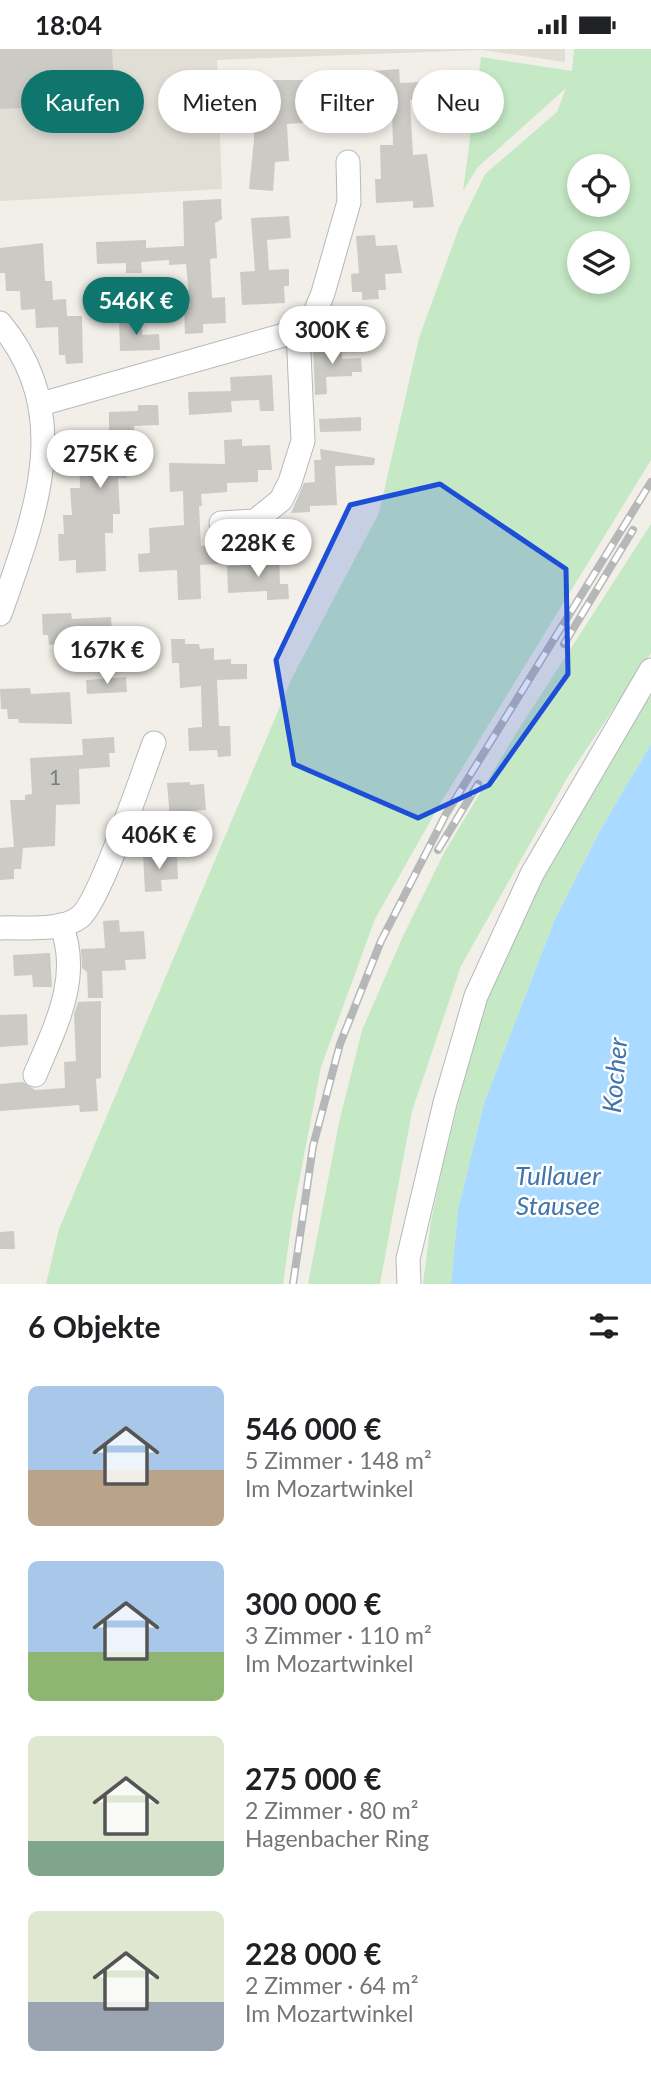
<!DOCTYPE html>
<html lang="de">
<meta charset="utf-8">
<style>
body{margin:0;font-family:Lato,sans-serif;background:#f6f6f6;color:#202124;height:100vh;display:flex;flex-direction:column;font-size:26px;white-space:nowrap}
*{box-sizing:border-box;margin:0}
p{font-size:23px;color:#757577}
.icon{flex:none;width:38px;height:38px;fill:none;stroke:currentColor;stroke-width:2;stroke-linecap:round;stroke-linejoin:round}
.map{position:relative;height:1235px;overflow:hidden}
.panel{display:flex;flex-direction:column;background:#fff;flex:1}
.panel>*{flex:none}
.top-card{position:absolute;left:21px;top:21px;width:609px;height:63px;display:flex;gap:14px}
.controls{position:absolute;left:567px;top:105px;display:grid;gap:14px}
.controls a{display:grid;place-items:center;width:63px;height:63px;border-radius:50%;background:#fff;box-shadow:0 4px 10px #0003;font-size:35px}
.price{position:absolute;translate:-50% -60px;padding:0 16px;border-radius:24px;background:#fff;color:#222;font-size:23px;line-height:46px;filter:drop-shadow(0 2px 4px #0008)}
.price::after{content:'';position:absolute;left:50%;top:42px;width:21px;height:16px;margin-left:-10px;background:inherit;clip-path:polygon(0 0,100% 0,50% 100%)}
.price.current{background:#0f766e;color:#fff}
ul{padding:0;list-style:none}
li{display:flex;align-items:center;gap:21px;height:175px;padding:0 28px}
li span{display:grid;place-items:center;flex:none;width:196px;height:140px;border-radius:10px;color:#555}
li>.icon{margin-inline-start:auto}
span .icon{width:84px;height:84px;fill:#fffc;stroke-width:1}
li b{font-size:30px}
h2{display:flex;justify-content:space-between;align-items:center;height:84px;padding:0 28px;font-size:30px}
.pill{padding:0 24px;border-radius:32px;background:#fff;box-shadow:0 4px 10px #0003;font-size:24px;line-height:63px}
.pill.current{background:#0f766e;color:#fff}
.status{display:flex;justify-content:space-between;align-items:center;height:49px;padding:0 35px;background:#fff;direction:ltr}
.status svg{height:19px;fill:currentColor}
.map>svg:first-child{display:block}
.education{fill:#e1ded6}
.green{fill:#c5e8c5;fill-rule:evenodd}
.water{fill:#aadaff}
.building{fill:#cccac5}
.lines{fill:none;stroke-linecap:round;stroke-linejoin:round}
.minor-casing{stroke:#b5b8bc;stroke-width:25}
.minor{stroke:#fff;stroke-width:23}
.rail-casing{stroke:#b6b7b8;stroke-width:8}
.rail{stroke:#fff;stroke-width:5;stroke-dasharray:16;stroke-linecap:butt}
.marked{fill:#1d4ed8;fill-opacity:0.2;stroke:#1d4ed8;stroke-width:5;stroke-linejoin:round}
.labels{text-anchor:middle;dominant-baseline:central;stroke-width:5;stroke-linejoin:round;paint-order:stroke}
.number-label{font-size:21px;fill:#7a7d7f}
.water-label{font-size:26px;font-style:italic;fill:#4174aa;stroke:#fff}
</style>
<div class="status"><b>18:04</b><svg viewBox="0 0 49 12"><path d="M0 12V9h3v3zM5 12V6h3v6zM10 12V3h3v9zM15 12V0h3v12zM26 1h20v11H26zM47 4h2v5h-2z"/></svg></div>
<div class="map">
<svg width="651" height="1235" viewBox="0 0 651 1235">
<rect width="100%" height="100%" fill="#f1efe8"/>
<!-- education -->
<polygon class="education" points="0,0 565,0 565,13 481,1 217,11 222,140 0,152"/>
<!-- green -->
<g class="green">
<path d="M574,0H651V411L437,760L375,870L321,1018L293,1164L283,1235H46L59,1180L292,629L379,464L419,289L459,179L485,125L557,63L566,39L477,119L463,142L481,8L572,22ZM618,117V156H579V117ZM618,194V233H579V194Z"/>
<polygon points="651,475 651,604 567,729 461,917 412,1062 380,1235 308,1235 340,1069 362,981 404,885 444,804 515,686"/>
<polygon points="651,637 651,695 602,778 555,870 484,1054 458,1161 451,1235 423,1235 431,1172 444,1111 490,929 526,855"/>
</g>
<!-- water -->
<polygon class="water" points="651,695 651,1235 451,1235 458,1161 484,1054 555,870 602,778"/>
<!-- building -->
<g class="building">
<polygon points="0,0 112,0 115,55 0,60"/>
<polygon points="399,20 400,34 421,33 422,50 410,51 413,106 427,105 434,158 413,159 413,152 376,154 375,130 381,130 380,96 393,96 392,65 385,65 383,43 348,45 348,51 337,51 338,67 314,68 314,73 287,75 289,112 275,113 273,142 249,140 254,91 251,31 318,31 318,26"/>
<polygon points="221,150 222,170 215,174 217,209 210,210 212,249 225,248 226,274 203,275 203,284 185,285 184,258 190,257 186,215 169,216 169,211 141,213 142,224 126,224 126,214 97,215 96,193 146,191 146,199 184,197 183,152"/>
<polygon points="289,167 291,189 267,191 269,221 289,220 289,237 284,237 285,254 242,256 240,223 255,222 251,169"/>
<polygon points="375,186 376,197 397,196 402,224 385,225 386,241 378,241 379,250 362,251 362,243 352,243 351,225 359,224 356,187"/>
<polygon points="43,194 45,232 52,232 53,251 66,250 67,267 82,267 83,314 66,315 65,306 59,306 58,278 36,279 35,260 21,261 20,242 6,242 5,224 0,224 0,199"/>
<polygon points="142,269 142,286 159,285 160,301 120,302 119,270"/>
<polygon points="341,295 342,310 361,309 362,323 352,323 352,327 326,328 327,345 315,346 313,296"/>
<polygon points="272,326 274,362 260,362 259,351 231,352 232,363 189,366 188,343 231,342 230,328"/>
<polygon points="138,356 158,356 159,376 134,377 135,391 126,391 127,429 118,429 120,465 113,465 113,484 105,484 106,522 76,524 76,511 59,512 58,485 64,485 63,466 72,466 70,439 80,439 79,403 89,402 89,384 109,382 109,363 138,362"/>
<polygon points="361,368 361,382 320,383 319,370"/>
<polygon points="242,390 242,397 270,396 272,421 258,421 258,433 227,434 227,443 201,445 202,457 199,457 201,497 238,496 238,514 200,516 201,550 178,551 177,521 139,523 138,505 150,504 149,479 184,476 183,442 170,443 169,414 225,415 224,391"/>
<polygon points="320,400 375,409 374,416 335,417 337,456 310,457 310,463 291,464 304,434 315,433 314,411 321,411"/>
<polygon points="265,507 279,507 280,535 288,535 289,550 267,551 267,542 228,544 227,517 265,515"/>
<polygon points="71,564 72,570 111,568 113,597 89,602 88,598 60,600 60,595 49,596 48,586 43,586 42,565"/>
<polygon points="171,590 185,590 185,595 199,595 200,600 214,599 214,611 231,610 231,615 247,615 247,630 217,631 219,677 230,677 231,707 218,708 217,701 189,702 188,679 202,678 201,637 180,639 179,614 172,614"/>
<polygon points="126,628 127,643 87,645 86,631"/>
<polygon points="30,639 31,645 70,643 72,675 19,674 18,670 8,670 7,660 1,660 0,640"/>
<polygon points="114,688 115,704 109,704 110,718 79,720 80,755 56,756 55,797 23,799 21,820 14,820 14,830 0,831 0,799 14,798 10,751 25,751 25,746 32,745 30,709 83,706 82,690"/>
<polygon points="190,733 190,736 204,735 206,761 192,762 193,781 171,782 167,734"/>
<polygon points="177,805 178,830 161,831 162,842 145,843 143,806"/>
<polygon points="119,871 120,883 144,882 146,910 125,911 126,921 102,922 103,949 88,949 87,923 82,919 81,900 105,899 103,872"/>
<polygon points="50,904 52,938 33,938 32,926 14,927 13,906"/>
<polygon points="101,952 101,1029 96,1030 98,1062 80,1063 79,1056 0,1062 0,1035 23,1033 35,1041 65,1039 64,1013 76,1012 74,965 78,953"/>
<polygon points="27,965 28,996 0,998 0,966"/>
<polygon points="14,1182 15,1200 0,1200 0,1183"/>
</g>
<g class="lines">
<defs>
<g id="minor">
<path d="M0,274C76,365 35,466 0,565"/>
<polyline points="41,355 298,282 313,269 323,244 349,153 348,113"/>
<polyline points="221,474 255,472 281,451 290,433 303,392 298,282"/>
<path d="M0,879C23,878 61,883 80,868C100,852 142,726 154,694"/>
<path d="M35,1026C55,978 82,928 61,876"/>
<polyline points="409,1235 408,1210 445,1054 476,947 532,825 651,621"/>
</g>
</defs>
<!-- minor casing -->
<use href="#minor" class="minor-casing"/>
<!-- minor -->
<use href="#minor" class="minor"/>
<defs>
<g id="rail">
<polyline points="564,595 633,481"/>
<polyline points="438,801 478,735"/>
<polyline points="293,1235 313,1097 340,995 381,892 446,765 651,433"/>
</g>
</defs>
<!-- rail casing -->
<use href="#rail" class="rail-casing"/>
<!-- rail -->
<use href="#rail" class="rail"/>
</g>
<!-- marked area -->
<path class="marked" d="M440,435L566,520L568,625L489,736L418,769L294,715L276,611L350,456Z"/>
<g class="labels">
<!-- number labels -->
<g class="number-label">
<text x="55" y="727">1</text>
</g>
<!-- water labels -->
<g class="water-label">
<text transform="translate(614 1026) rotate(-85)">Kocher</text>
<text x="558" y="1126">Tullauer<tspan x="558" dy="30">Stausee</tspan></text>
</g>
</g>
</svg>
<div class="controls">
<a><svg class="icon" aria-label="locate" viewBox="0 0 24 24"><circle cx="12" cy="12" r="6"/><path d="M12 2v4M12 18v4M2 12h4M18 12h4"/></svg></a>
<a><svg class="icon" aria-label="layers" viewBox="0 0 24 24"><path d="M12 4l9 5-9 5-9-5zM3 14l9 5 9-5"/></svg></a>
</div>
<b class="price current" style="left:136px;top:288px">546K €</b>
<b class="price" style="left:332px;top:317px">300K €</b>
<b class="price" style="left:100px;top:441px">275K €</b>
<b class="price" style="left:258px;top:530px">228K €</b>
<b class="price" style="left:107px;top:637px">167K €</b>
<b class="price" style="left:159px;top:822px">406K €</b>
<div class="top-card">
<a class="pill current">Kaufen</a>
<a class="pill">Mieten</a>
<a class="pill">Filter</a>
<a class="pill">Neu</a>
</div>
</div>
<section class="panel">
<h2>6 Objekte<svg class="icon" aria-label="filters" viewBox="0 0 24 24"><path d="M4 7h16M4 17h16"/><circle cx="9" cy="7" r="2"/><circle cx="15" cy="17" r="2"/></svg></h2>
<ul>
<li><span style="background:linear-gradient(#a9c7e8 60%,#b9a48a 0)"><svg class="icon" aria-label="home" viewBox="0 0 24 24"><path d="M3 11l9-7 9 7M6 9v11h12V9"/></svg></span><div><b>546 000 €</b><p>5 Zimmer · 148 m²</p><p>Im Mozartwinkel</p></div></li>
<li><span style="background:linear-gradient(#a9c7e8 65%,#8fb573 0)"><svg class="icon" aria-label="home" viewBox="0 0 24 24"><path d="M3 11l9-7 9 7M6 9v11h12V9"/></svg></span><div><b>300 000 €</b><p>3 Zimmer · 110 m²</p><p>Im Mozartwinkel</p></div></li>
<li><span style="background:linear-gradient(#dfe7d0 75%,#7fa58c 0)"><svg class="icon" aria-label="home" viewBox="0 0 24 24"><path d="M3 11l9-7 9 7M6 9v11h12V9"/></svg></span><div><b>275 000 €</b><p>2 Zimmer · 80 m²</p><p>Hagenbacher Ring</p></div></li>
<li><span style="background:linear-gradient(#dfe7d0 65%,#9aa5b1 0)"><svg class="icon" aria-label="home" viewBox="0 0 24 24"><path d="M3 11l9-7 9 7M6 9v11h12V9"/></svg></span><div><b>228 000 €</b><p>2 Zimmer · 64 m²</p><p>Im Mozartwinkel</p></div></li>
</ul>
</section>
